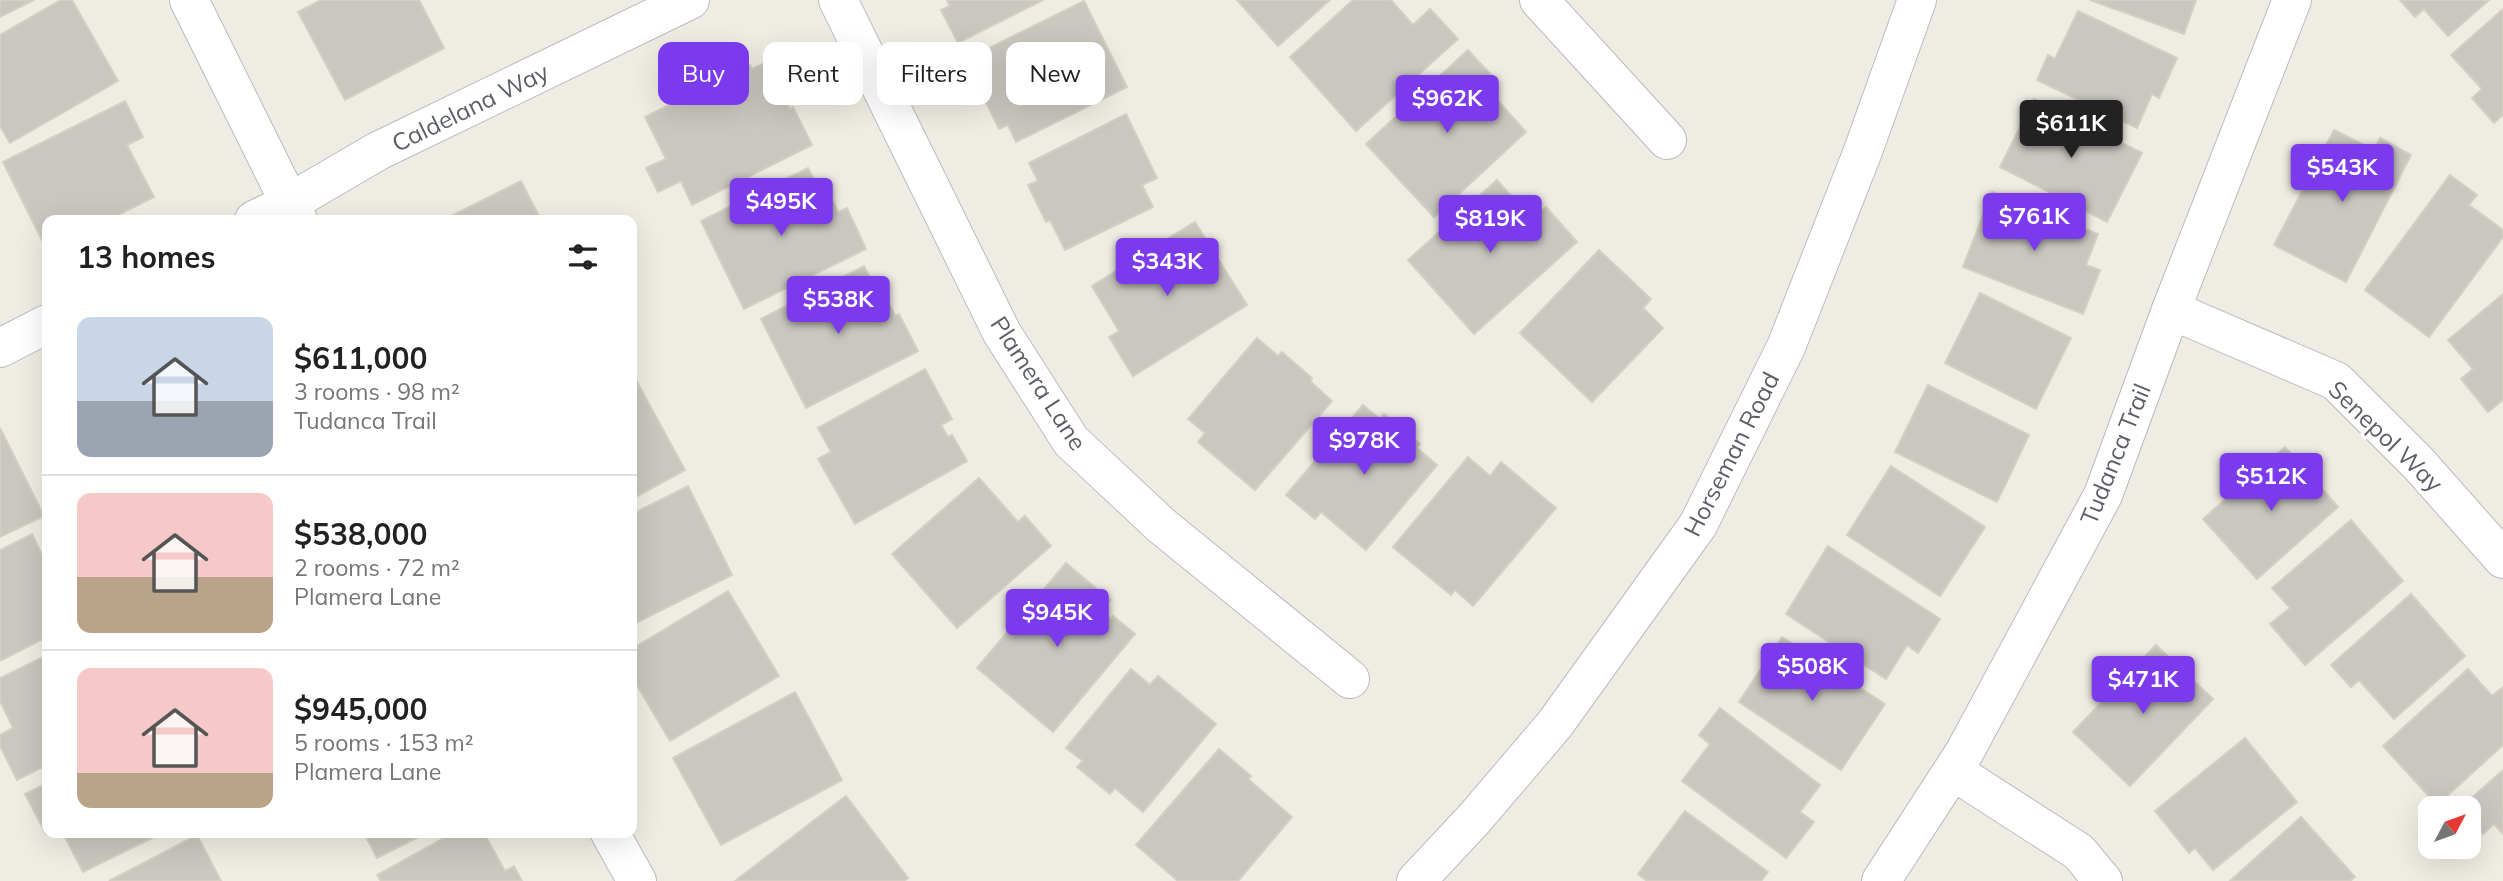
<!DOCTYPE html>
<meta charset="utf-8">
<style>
body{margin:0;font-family:Mulish,sans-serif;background:#f6f6f6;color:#222;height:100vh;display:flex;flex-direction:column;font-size:26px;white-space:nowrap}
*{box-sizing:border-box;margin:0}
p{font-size:23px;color:#767676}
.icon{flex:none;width:38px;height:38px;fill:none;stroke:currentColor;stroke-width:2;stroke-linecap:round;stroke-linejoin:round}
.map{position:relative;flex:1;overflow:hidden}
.details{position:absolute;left:42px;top:215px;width:595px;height:623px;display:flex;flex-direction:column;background:#fff;border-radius:14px;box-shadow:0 7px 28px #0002}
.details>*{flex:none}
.guide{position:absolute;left:658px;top:42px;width:665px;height:63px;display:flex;gap:14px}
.needle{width:46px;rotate:49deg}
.fabs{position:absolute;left:2418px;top:796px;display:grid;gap:14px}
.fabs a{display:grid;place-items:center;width:63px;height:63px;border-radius:14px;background:#fff;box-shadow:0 7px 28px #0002;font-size:35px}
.price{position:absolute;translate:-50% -60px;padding:0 16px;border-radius:7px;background:#7c3aed;color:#fff;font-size:23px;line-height:46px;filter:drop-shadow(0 2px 4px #0008)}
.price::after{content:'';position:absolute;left:50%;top:42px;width:21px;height:16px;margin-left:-10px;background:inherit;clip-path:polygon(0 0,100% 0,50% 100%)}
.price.current{background:#222;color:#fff}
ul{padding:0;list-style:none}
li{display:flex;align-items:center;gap:21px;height:175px;padding:0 35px}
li+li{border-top:2px solid #e0e0e0}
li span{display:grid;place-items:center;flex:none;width:196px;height:140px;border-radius:14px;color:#555}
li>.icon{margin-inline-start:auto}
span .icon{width:84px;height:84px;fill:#fffc;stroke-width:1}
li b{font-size:30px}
h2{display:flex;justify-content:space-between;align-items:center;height:84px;padding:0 35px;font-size:30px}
.pill{padding:0 24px;border-radius:14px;background:#fff;box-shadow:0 7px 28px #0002;font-size:24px;line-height:63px}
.pill.current{background:#7c3aed;color:#fff}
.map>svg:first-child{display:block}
.building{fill:#cac7c0;stroke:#d4cfc1;stroke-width:2}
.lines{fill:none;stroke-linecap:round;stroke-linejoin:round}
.street-casing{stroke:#b8bbc0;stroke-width:40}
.secondary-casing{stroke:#b9bcc3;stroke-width:40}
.street{stroke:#fff;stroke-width:38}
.secondary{stroke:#fff;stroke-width:38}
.labels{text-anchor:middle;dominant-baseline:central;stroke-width:7;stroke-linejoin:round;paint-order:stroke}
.street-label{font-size:24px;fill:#5b5f65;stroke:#fff}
</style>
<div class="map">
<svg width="2503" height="881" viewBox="0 0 2503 881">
<rect width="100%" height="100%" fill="#efede3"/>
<!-- building -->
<g class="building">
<polygon points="0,0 34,0 0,17"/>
<polygon points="61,0 72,0 118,81 10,143 0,126 0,35"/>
<polygon points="321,0 419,0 444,48 345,100 298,12"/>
<polygon points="947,0 1043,0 958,43 941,10 950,6"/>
<polygon points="1237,0 1330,0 1278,46"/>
<polygon points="1353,0 1391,0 1413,25 1430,9 1458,39 1356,131 1290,57"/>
<polygon points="2090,0 2196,0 2184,34"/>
<polygon points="2400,0 2489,0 2448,36 2424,9 2415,17"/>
<polygon points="1084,1 1127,87 1016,142 1008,125 999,129 965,60"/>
<polygon points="2503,9 2503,115 2494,123 2472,98 2482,89 2451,55"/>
<polygon points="2078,11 2177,58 2159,98 2152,94 2137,128 2037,80 2048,55 2055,59"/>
<polygon points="1468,50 1493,77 1484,85 1526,132 1434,217 1366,144"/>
<polygon points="767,62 778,84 775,86 781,99 784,97 790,109 793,107 812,145 692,205 681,181 658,192 646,168 666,159 645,117 750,65 752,69"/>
<polygon points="2034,99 2142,153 2107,222 2000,167"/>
<polygon points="125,101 143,137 127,145 154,197 108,220 47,220 47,250 3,162"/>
<polygon points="1126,114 1157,178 1142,185 1153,207 1065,250 1050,220 1046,222 1028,185 1038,181 1029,163"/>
<polygon points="2334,130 2374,150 2380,138 2411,155 2346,282 2274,245"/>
<polygon points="808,168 816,184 820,183 828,199 831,198 838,212 847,208 866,249 744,309 701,221"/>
<polygon points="2450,175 2477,195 2469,205 2503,230 2503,237 2429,337 2365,290"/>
<polygon points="1497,180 1532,220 1546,207 1577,242 1474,334 1408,260"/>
<polygon points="521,181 541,220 443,220"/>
<polygon points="1992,192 2098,234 2086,265 2100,270 2083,314 1963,267"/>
<polygon points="1195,222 1247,305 1133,376 1109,337 1119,331 1092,286"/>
<polygon points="1599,250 1651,299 1643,308 1663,328 1592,402 1520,333"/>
<polygon points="864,266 875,288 880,285 895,316 899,314 918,351 806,408 761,319"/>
<polygon points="1980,293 2071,338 2036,409 1945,363"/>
<polygon points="2503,294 2503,400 2488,412 2461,379 2473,369 2448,340"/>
<polygon points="1257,338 1278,356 1282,352 1312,378 1311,382 1332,401 1255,490 1198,442 1205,433 1188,419"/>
<polygon points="925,369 952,419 941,425 948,437 952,435 967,461 855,524 818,459 831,452 818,428"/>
<polygon points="636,380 685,470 632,499 632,382"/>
<polygon points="1928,385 2029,435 1997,502 1895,452"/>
<polygon points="1363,405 1380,419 1384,414 1420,444 1417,448 1437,465 1366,550 1321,512 1315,519 1286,495"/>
<polygon points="0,428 44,516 0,537"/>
<polygon points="2285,447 2338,507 2257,579 2203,519"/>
<polygon points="1468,457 1490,476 1501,462 1556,508 1473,606 1455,590 1451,595 1393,547"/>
<polygon points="1891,466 1985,527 1940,596 1847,535"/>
<polygon points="979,478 1018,522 1025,516 1051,546 957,628 892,554"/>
<polygon points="688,486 732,575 632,625 632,514"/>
<polygon points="2351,520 2403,581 2305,665 2270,624 2290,608 2272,588"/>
<polygon points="32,534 42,555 47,553 47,637 0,661 0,550"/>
<polygon points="1828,546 1940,619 1918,653 1907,645 1886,679 1786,614"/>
<polygon points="1066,563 1110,600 1101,611 1111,619 1113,616 1135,634 1053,732 977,668"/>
<polygon points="728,591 779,676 670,741 632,677 632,649"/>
<polygon points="2411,594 2465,656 2394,719 2359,680 2351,687 2331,665"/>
<polygon points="1782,637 1885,704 1841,770 1739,702"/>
<polygon points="2156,645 2213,699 2130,786 2073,732"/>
<polygon points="47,655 47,765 17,780 0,746 0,735 13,728 0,701 0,678"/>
<polygon points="1131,669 1150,685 1158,676 1216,724 1143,812 1115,788 1110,794 1077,767 1083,761 1066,748"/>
<polygon points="2468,669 2492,696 2503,687 2503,745 2437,805 2383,746"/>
<polygon points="795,692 842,780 721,845 673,758"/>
<polygon points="1720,708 1820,785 1800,812 1814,822 1786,858 1682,781 1710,744 1699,735"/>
<polygon points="2245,738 2297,802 2213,870 2195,848 2189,853 2155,811"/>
<polygon points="1219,749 1251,776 1248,779 1292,817 1238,881 1178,881 1136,845"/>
<polygon points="2503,770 2503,834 2494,824 2483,834 2469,819 2469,808 2460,808"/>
<polygon points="47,783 48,833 46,834 25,794"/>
<polygon points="846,796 908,878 904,881 735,881"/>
<polygon points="1685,811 1768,872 1761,881 1647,881 1638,874"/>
<polygon points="2301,817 2355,877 2350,881 2230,881"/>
<polygon points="63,833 162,833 83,872"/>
<polygon points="364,833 426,833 377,858"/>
<polygon points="453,833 484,833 505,871 514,866 522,881 381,881 377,875"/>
<polygon points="197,835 221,881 109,881"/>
</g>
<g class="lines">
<defs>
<g id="street">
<polyline points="189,0 298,220"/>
<polyline points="838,0 1002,333 1071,441 1162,526 1350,679"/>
<polyline points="1539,0 1667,140"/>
<polyline points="254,220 289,203 378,151 690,0"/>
<polyline points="2171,310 2336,381 2419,464 2503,559"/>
<polyline points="0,348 47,324"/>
<polyline points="1950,775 1964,778 2079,852 2103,881"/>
<polyline points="610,833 637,881"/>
<polyline points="1881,881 1964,753 2103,495 2171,310 2292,0"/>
</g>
<polyline id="secondary" points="1416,881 1474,819 1555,724 1698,525 1786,347 1863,151 1917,0"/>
</defs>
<!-- street casing -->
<use href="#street" class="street-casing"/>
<!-- secondary casing -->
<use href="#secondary" class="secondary-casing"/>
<!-- street -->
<use href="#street" class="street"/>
<!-- secondary -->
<use href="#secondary" class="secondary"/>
</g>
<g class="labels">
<!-- street labels -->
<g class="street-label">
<text transform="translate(470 107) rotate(-26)">Caldelana Way</text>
<text transform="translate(1039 383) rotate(57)">Plamera Lane</text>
<text transform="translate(2386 436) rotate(44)">Senepol Way</text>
<text transform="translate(1731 454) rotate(-63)">Horseman Road</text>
<text transform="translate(2115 454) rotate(-68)">Tudanca Trail</text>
</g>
</g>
</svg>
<div class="fabs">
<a><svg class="needle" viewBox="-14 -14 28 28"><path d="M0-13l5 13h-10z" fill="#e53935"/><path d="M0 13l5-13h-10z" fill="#767676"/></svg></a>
</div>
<b class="price" style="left:1447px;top:135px">$962K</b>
<b class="price current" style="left:2071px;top:160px">$611K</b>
<b class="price" style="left:2342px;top:204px">$543K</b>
<b class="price" style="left:781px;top:238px">$495K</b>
<b class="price" style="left:2034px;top:253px">$761K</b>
<b class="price" style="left:1490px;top:255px">$819K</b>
<b class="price" style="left:1167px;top:298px">$343K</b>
<b class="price" style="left:838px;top:336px">$538K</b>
<b class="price" style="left:1364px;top:477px">$978K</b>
<b class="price" style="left:2271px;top:513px">$512K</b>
<b class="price" style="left:1057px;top:649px">$945K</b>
<b class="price" style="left:1812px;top:703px">$508K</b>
<b class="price" style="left:2143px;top:716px">$471K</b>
<div class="guide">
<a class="pill current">Buy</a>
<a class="pill">Rent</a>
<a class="pill">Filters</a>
<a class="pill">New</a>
</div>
<section class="details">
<h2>13 homes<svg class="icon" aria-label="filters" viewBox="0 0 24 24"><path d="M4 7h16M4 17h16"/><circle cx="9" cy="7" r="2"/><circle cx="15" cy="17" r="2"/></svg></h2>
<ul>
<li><span style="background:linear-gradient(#c9d6e8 60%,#9aa5b1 0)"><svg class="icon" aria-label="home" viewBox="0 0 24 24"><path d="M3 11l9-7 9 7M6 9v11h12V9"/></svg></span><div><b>$611,000</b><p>3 rooms · 98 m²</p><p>Tudanca Trail</p></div></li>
<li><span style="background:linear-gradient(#f6c9c9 60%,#b9a48a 0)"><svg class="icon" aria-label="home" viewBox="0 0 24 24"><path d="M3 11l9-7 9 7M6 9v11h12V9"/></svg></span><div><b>$538,000</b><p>2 rooms · 72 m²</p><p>Plamera Lane</p></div></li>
<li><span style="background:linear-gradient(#f6c9c9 75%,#b9a48a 0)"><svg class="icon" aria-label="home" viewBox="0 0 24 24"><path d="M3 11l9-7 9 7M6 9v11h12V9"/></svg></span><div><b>$945,000</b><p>5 rooms · 153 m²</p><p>Plamera Lane</p></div></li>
</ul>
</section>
</div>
